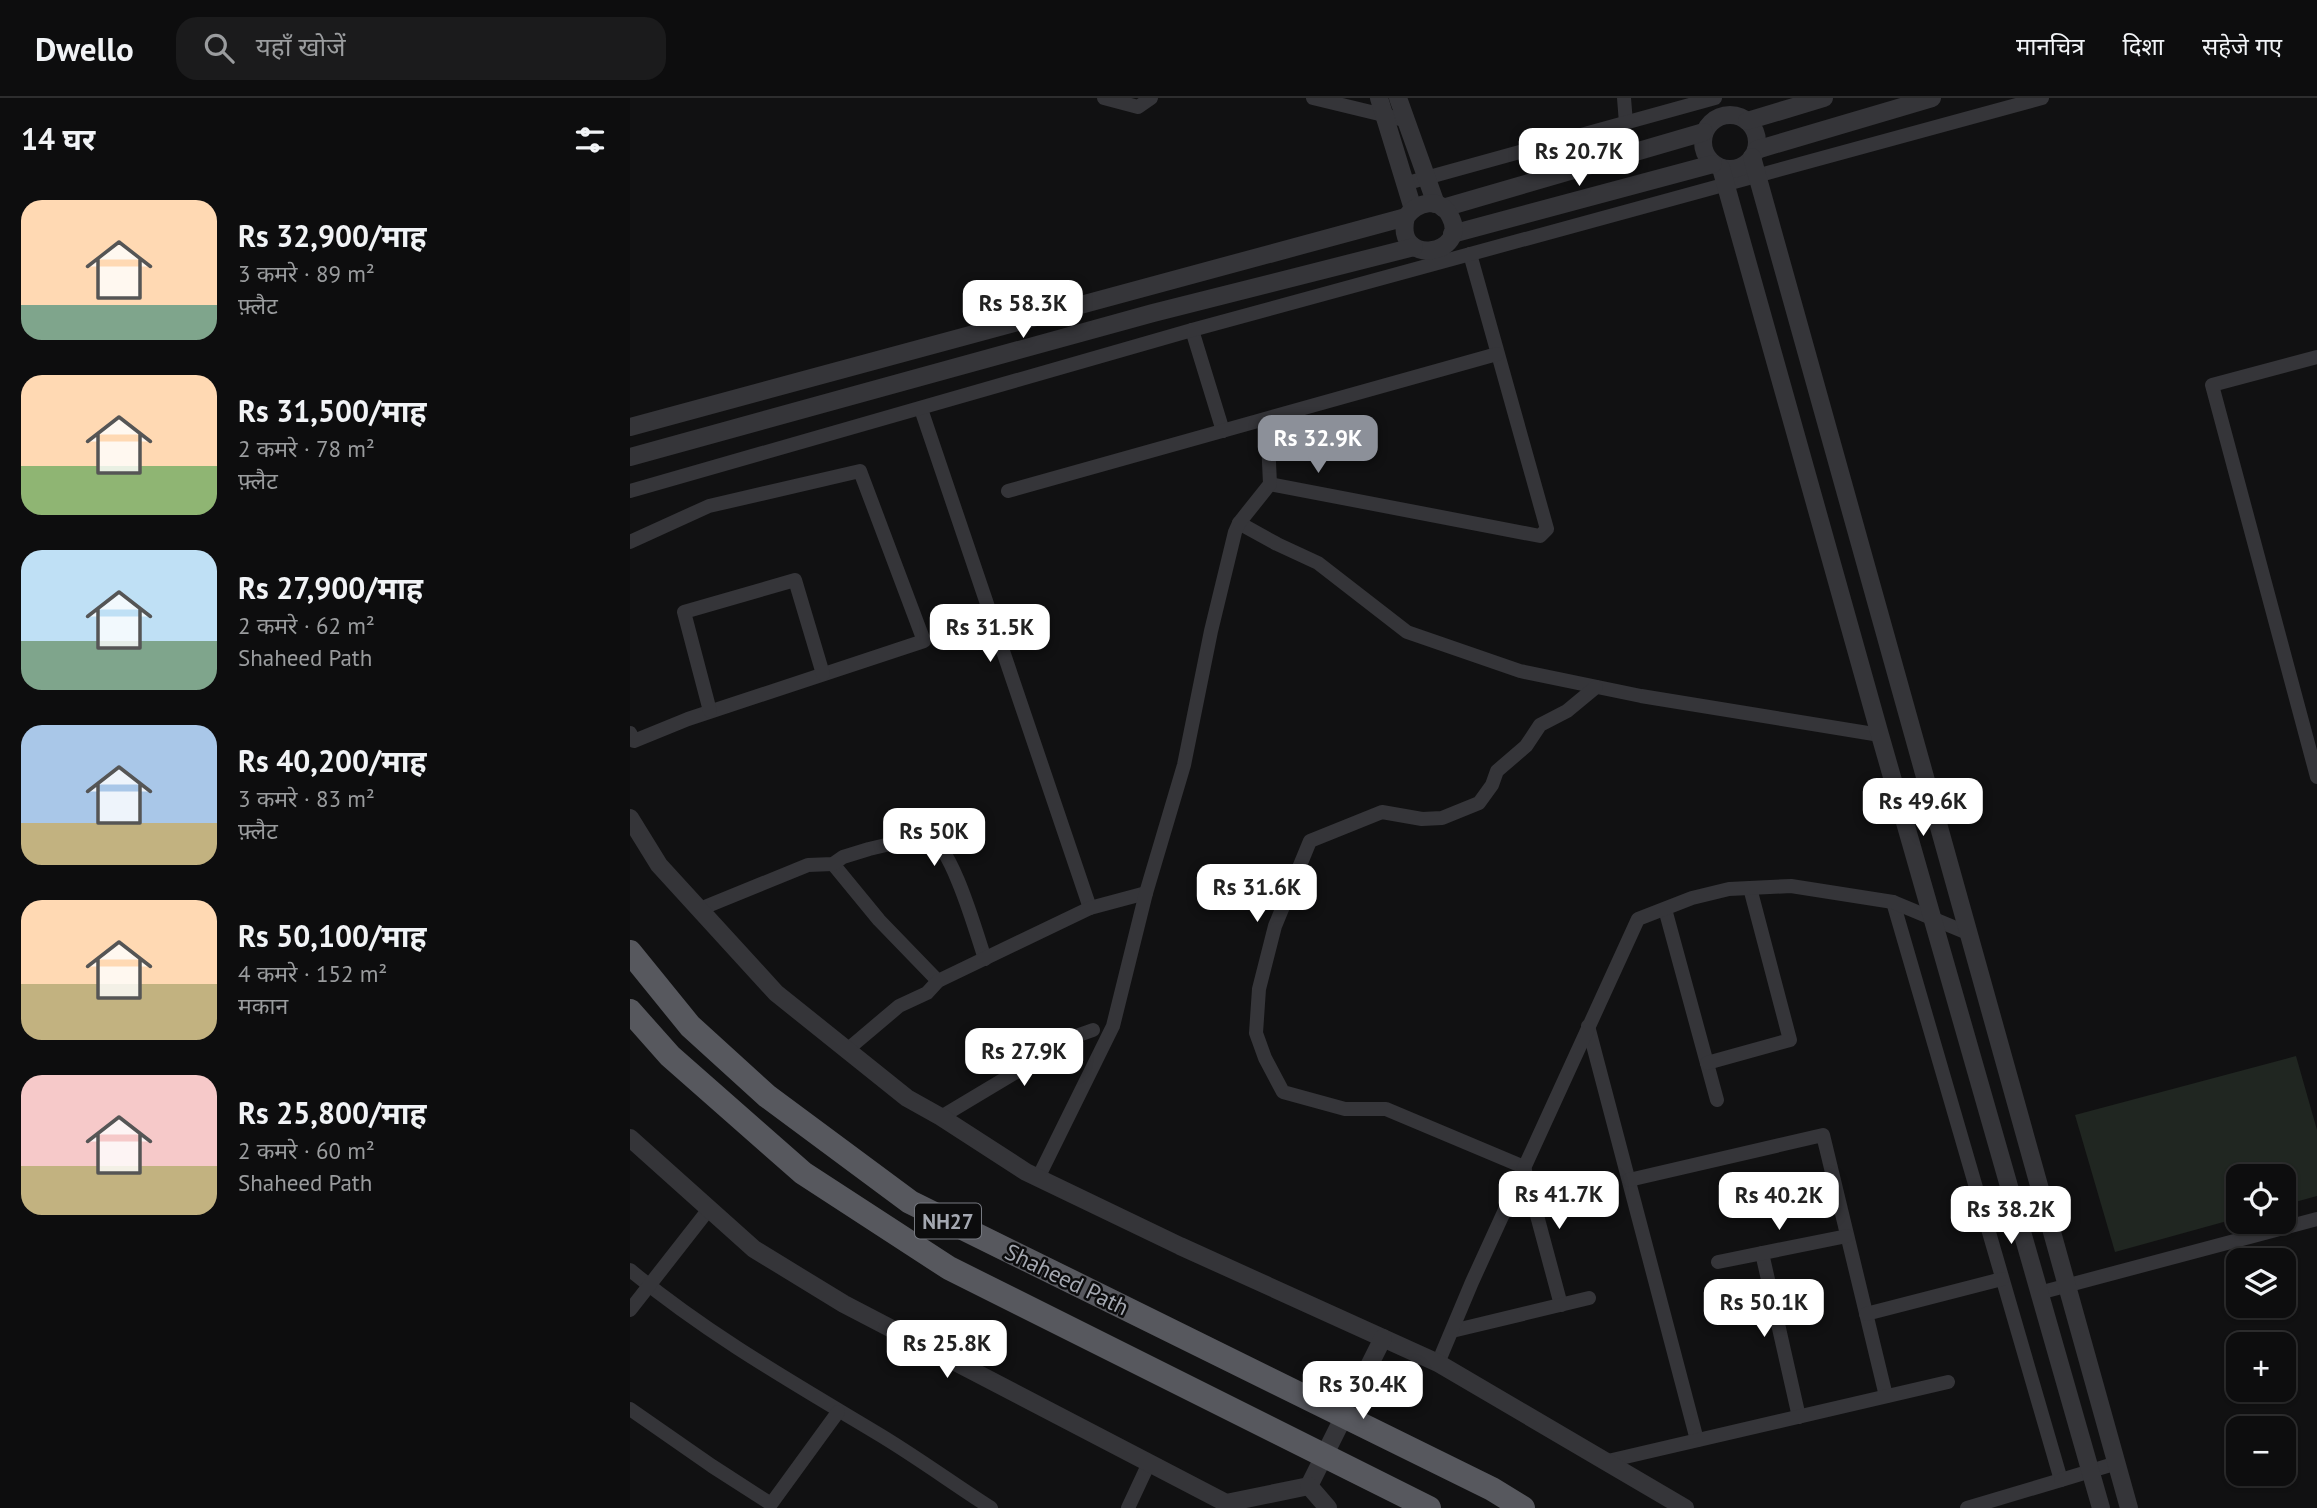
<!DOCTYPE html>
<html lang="hi">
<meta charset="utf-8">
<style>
body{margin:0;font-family:"PT Sans","Noto Sans Devanagari",sans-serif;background:#1b1b1c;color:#f1f3f6;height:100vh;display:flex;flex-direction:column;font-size:26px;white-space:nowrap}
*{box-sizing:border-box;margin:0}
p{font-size:23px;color:#9a9c9e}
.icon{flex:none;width:38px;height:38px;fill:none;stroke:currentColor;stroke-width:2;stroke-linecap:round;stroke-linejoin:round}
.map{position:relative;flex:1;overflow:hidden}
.side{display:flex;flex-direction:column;background:#0d0d0e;width:630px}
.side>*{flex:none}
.controls{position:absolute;left:1596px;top:1066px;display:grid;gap:14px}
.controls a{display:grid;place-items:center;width:70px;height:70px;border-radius:14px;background:#0d0d0e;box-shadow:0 2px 5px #0004,0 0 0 2px #2d2d2e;font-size:35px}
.price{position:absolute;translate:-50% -60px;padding:0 16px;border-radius:14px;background:#fff;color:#222;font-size:23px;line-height:46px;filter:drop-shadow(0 2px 4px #0008)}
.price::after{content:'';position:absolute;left:50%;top:42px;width:21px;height:16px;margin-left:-10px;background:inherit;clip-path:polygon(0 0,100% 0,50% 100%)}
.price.on{background:#8c9099;color:#fff}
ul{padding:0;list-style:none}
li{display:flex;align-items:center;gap:21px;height:175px;padding:0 21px}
li span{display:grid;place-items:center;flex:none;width:196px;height:140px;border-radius:21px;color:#555}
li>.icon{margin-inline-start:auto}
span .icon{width:84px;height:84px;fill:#fffc;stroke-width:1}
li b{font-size:30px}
h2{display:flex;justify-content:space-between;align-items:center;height:84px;padding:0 21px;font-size:30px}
header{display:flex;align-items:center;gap:42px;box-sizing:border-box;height:98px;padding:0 35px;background:#0d0d0e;border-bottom:2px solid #2d2d2e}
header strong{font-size:33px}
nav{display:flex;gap:38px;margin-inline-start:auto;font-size:24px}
.search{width:490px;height:63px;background:#1b1b1c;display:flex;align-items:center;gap:18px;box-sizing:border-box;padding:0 24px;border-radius:21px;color:#9a9c9e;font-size:26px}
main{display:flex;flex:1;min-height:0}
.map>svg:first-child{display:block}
.green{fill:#202621}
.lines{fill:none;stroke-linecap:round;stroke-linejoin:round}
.minor{stroke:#353539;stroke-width:14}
.tertiary{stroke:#353539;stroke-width:18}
.trunk{stroke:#57585e;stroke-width:24}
.labels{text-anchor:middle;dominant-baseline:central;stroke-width:5;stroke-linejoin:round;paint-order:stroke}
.shield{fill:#0c0c0d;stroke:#767980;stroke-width:2}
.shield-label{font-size:21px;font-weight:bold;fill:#a4a8b1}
.street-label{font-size:23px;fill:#a4a8b1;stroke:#0c0c0d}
</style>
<header>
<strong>Dwello</strong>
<div class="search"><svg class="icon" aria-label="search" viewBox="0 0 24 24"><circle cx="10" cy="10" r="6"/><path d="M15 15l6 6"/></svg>यहाँ खोजें</div>
<nav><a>मानचित्र</a><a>दिशा</a><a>सहेजे गए</a></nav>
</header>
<main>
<section class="side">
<h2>14 घर<svg class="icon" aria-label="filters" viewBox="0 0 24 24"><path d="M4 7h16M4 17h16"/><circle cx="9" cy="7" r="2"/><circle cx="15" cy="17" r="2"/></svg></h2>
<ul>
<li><span style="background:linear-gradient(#ffd9b3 75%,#7fa58c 0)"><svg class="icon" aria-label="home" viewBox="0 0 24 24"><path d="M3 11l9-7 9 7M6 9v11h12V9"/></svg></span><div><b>Rs 32,900/माह</b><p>3 कमरे · 89 m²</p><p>फ़्लैट</p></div></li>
<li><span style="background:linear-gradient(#ffd9b3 65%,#8fb573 0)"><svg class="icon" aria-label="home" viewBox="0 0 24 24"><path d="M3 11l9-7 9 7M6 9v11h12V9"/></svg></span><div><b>Rs 31,500/माह</b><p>2 कमरे · 78 m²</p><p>फ़्लैट</p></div></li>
<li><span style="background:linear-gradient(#bfe0f5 65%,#7fa58c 0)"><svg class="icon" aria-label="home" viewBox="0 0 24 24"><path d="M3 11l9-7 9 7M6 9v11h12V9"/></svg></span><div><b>Rs 27,900/माह</b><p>2 कमरे · 62 m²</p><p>Shaheed Path</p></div></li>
<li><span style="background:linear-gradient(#a9c7e8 70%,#c2b280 0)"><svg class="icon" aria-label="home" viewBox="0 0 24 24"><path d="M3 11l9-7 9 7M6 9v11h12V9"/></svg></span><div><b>Rs 40,200/माह</b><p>3 कमरे · 83 m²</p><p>फ़्लैट</p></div></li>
<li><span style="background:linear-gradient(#ffd9b3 60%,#c2b280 0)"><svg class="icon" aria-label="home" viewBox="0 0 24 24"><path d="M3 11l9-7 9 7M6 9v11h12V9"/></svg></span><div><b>Rs 50,100/माह</b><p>4 कमरे · 152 m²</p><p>मकान</p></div></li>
<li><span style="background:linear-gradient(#f6c9c9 65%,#c2b280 0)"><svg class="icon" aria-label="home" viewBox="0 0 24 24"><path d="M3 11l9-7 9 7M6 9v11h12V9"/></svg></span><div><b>Rs 25,800/माह</b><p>2 कमरे · 60 m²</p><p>Shaheed Path</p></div></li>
</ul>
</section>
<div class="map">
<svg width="1687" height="1410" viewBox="0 0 1687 1410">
<rect width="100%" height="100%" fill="#111112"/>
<!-- green -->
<polygon class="green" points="1666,958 1687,1032 1687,1098 1654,1107 1654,1078 1608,1078 1608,1120 1485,1154 1445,1017"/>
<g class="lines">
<!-- minor -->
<g class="minor">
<polyline points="474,0 508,9 521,0"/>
<polyline points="683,0 774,22"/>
<polyline points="994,0 996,25"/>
<polyline points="774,86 1085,0"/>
<polyline points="562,232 593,333"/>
<polyline points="1687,259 1582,287 1687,679"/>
<polyline points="291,311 460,810"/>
<polyline points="640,386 910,438 917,431 840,156"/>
<polyline points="0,393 562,232 1412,0"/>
<polyline points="378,393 867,256"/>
<polyline points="609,425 647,446 688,465 777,534 890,573 1011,598 1250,637"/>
<polyline points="0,444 79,408 230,373 294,543 58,621 4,643 0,635"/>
<polyline points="80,613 54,514 165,482 193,576"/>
<polyline points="203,766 249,822 308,883"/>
<polyline points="1263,804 1431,1382 1337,1410"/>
<path d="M70,811L178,767L203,766L213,759L239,751L298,737C322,748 346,834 355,861"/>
<polyline points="1035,811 1087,1002"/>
<polyline points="958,928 1067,1342"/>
<polyline points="217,952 269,908 297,895 308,883 460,810 516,795"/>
<polyline points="1077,965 1160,942 1120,790"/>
<polyline points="311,1019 446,938 463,932"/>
<polyline points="408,1080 483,928 516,795 554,667 581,533 605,434 609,425 640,386 637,321"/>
<polyline points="999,1082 1193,1037 1256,1298"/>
<polyline points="1132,1155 1169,1319"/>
<polyline points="1088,1164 1217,1138"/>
<path d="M0,1172C76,1235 160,1283 245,1334C284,1357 322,1385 361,1410"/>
<polyline points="1409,1195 1687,1121"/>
<polyline points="931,1207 894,1069 756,1011 715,1011 653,994 635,960 626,935 629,891 645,828 680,743 752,714 792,721 812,720 849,705 862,687 867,673 896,648 910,627 937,613 966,589"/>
<polyline points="0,1212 79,1111"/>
<polyline points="1236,1216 1372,1181"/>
<polyline points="822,1233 959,1200"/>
<polyline points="808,1265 842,1184 1008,821 1062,800 1099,791 1161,788 1263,804 1340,836"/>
<polyline points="0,1311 82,1368 141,1406 208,1314"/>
<polyline points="978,1363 1318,1284"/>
<polyline points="1431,1382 1487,1365"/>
<polyline points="498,1410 519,1365"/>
</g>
<!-- tertiary -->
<g class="tertiary">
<polyline points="749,0 783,111"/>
<polyline points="768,0 806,106"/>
<circle cx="1100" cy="44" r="27"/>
<polyline points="1117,23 1194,0"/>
<polyline points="1126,52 1302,0"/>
<polyline points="1122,59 1499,1410"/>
<polyline points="1091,70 1250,637 1471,1410"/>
<polyline points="813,110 1074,34"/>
<polyline points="822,136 1083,66"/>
<path d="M0,329L776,119C787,104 810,98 820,118C841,157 763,170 776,119"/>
<polyline points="0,359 523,215 784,149"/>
<polyline points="0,720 29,767 146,895 277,1000 311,1019 396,1074 550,1148 808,1265 1055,1410"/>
<polyline points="0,1040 124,1151 214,1206 596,1405 679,1388"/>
<polyline points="679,1388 753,1240"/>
<polyline points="679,1388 698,1410"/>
</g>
<!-- trunk -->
<g class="trunk">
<polyline points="0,854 60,928 137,998 280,1104 862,1391 893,1410"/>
<polyline points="0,913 40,958 173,1075 319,1170 799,1410"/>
</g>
</g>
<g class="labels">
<!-- shield labels -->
<rect class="shield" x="285" y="1105.5" width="66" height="35" rx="5"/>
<g class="shield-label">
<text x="318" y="1123">NH27</text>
</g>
<!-- street labels -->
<g class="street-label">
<text transform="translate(437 1181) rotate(26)">Shaheed Path</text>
</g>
</g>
</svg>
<div class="controls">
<a><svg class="icon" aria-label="locate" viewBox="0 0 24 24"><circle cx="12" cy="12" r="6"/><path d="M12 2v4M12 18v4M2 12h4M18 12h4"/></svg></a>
<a><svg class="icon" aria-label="layers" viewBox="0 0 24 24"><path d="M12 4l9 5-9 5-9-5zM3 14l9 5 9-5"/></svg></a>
<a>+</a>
<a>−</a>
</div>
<b class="price" style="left:949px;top:90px">Rs 20.7K</b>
<b class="price" style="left:393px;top:242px">Rs 58.3K</b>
<b class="price on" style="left:688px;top:377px">Rs 32.9K</b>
<b class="price" style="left:360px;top:566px">Rs 31.5K</b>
<b class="price" style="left:1293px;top:740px">Rs 49.6K</b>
<b class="price" style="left:304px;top:770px">Rs 50K</b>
<b class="price" style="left:627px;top:826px">Rs 31.6K</b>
<b class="price" style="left:394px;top:990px">Rs 27.9K</b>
<b class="price" style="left:929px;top:1133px">Rs 41.7K</b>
<b class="price" style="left:1149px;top:1134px">Rs 40.2K</b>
<b class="price" style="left:1381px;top:1148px">Rs 38.2K</b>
<b class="price" style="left:1134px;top:1241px">Rs 50.1K</b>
<b class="price" style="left:317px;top:1282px">Rs 25.8K</b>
<b class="price" style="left:733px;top:1323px">Rs 30.4K</b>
</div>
</main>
